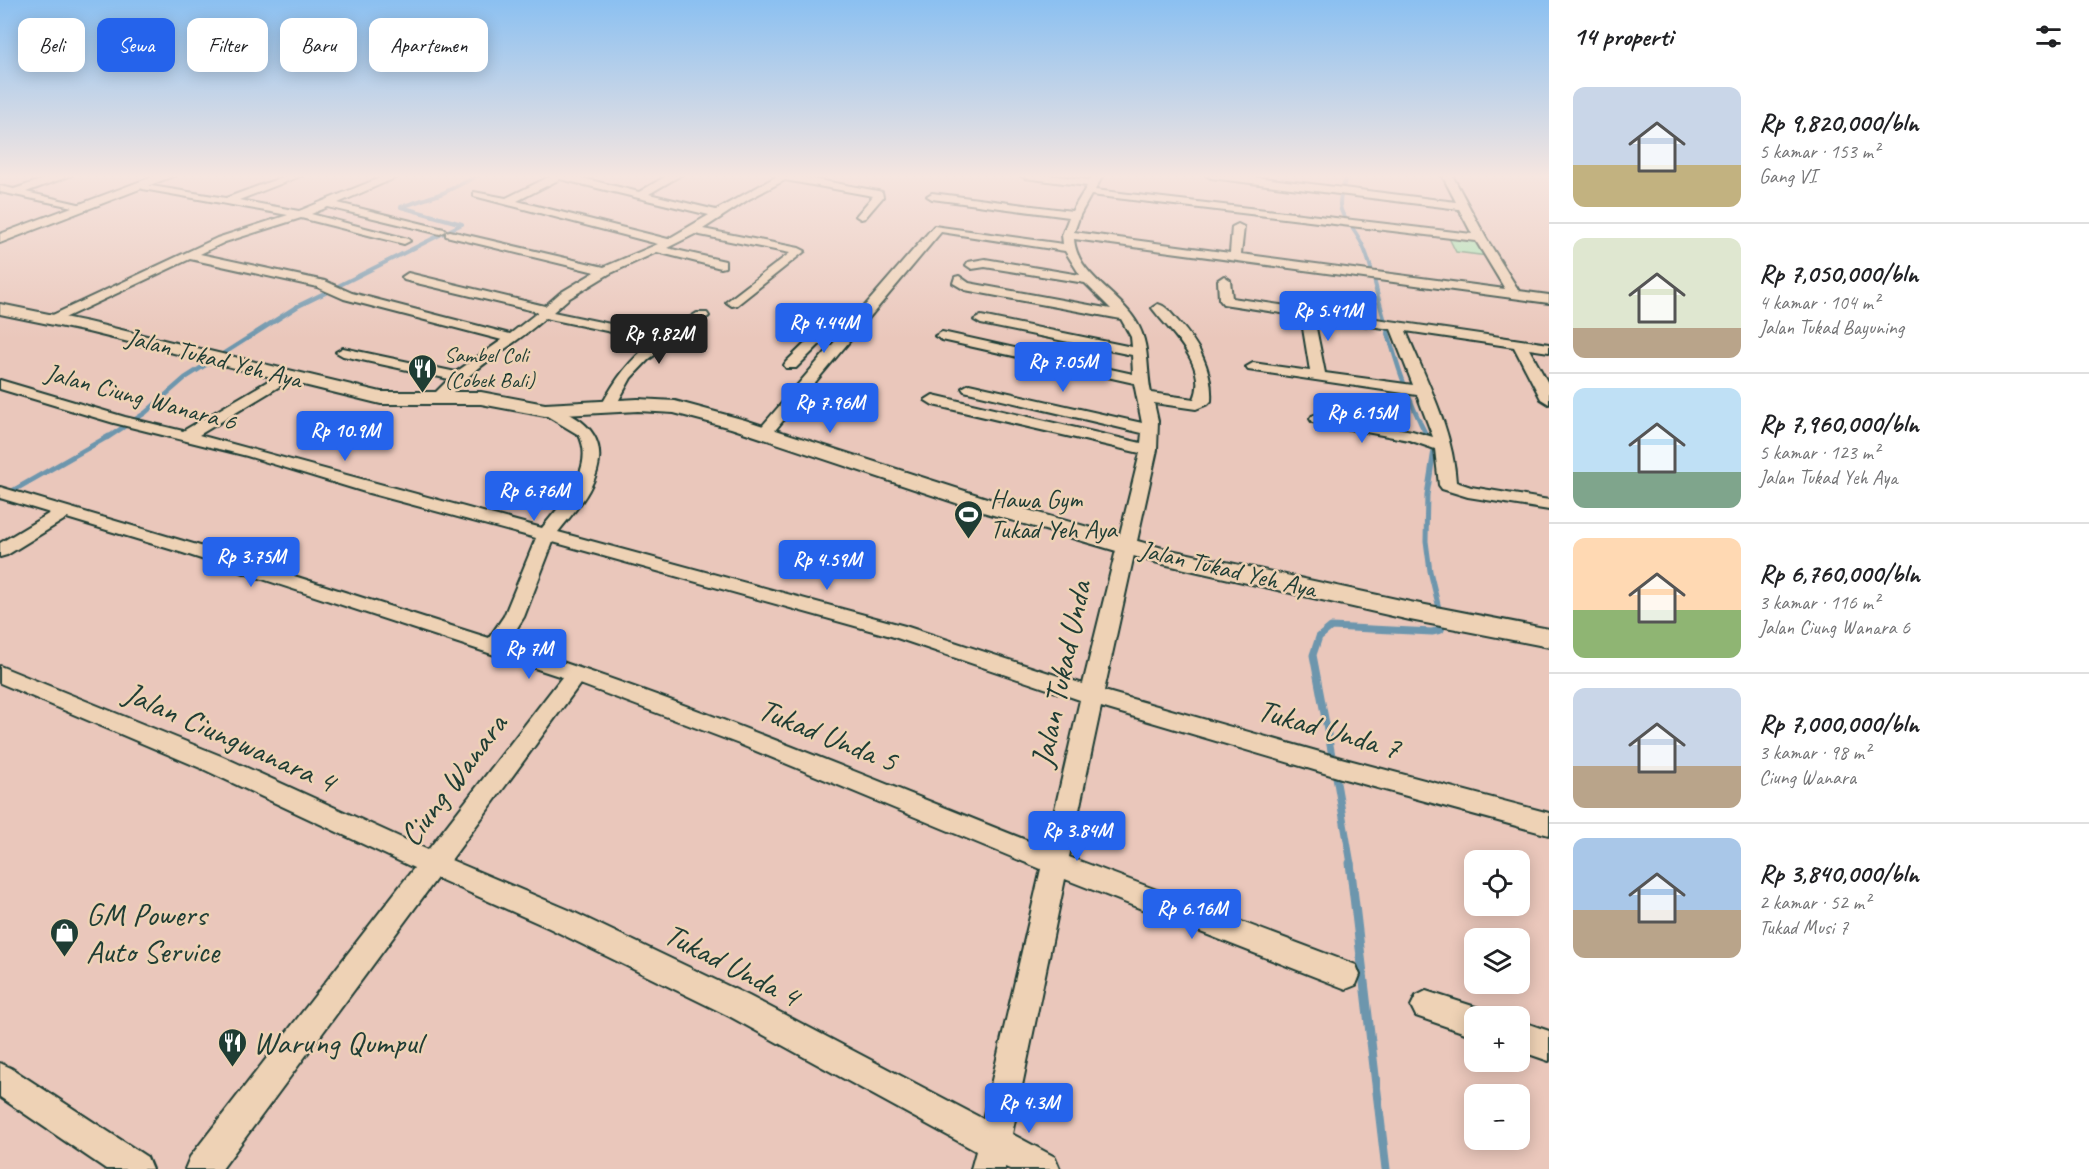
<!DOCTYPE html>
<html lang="id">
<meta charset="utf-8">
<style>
body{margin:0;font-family:Caveat,sans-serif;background:#f6f6f6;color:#202124;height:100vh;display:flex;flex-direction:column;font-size:22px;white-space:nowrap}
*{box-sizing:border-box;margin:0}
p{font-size:20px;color:#757577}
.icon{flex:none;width:33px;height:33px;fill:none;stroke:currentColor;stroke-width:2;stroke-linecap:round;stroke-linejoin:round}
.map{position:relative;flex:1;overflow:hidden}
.sheet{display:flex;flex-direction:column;background:#fff;width:540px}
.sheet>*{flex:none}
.top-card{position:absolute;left:18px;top:18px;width:570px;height:54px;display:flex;gap:12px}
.buttons{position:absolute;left:1464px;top:850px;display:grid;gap:12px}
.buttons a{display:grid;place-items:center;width:66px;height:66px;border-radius:12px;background:#fff;box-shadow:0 3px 15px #0003;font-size:30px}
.price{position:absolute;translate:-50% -51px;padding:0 14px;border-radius:6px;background:#2563eb;color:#fff;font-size:20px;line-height:39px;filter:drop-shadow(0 2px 3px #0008)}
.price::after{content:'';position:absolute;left:50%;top:36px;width:18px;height:14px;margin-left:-9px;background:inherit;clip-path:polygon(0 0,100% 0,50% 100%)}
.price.on{background:#222;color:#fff}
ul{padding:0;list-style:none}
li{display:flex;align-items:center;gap:18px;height:150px;padding:0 24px}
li+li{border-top:2px solid #e0e0e0}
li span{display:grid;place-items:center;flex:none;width:168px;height:120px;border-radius:12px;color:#555}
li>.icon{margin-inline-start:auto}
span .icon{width:72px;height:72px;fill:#fffc;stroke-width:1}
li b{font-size:26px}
h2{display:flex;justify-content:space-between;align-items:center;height:72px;padding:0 24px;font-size:26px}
.chip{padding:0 21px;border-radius:12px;background:#fff;box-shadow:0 3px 15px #0003;font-size:21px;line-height:54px}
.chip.on{background:#2563eb;color:#fff}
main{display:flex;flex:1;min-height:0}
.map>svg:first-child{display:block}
.green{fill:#a0e5b1;stroke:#609172;stroke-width:1.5}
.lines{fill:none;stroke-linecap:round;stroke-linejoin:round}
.stream-far4{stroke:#6d96ad;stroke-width:4}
.stream-far3{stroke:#6d96ad;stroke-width:4.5}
.stream-far2{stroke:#6d96ad;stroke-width:5}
.stream-far1{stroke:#6d96ad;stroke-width:7}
.stream{stroke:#6d96ad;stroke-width:9}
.minor-casing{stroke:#1f3d34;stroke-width:4}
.tertiary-casing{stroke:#1f3d34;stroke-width:4}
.minor{fill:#eed2b5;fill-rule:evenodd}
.tertiary{fill:#eed2b5;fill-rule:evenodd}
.labels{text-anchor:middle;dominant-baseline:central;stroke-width:5;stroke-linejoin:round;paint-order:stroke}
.far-poi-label{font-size:22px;fill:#1f3d34;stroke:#eed2b5;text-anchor:start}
.street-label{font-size:26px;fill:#1f3d34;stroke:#eed2b5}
.poi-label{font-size:26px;fill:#1f3d34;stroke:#eed2b5;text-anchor:start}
.near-street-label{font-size:32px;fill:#1f3d34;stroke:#eed2b5}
.near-poi-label{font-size:32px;fill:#1f3d34;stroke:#eed2b5;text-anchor:start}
</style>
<main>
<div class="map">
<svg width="1549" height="1169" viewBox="0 0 1549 1169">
<rect width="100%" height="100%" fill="#eac7bb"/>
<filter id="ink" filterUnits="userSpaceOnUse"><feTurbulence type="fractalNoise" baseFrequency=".0167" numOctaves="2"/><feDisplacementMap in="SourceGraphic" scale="12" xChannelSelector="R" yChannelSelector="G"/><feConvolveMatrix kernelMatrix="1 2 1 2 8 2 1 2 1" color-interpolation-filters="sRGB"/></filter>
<g filter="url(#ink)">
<!-- green -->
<polygon class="green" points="1448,236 1479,240 1488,256 1456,252"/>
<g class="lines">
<!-- stream-far4 -->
<g class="stream-far4">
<path d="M1347,175C1332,217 1343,209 1361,242C1369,257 1373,275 1377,291"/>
<polyline points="328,291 462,224 401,207 443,193 479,175"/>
</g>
<!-- stream-far3 -->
<g class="stream-far3">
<path d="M1376,290C1390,340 1403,392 1428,438"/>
<polyline points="107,438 145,413 185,378 298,306 331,290"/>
</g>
<!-- stream-far2 -->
<g class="stream-far2">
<polyline points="1427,436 1434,450 1427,495 1426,541 1430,571 1443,625"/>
<polyline points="0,498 109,436"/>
</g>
<!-- stream-far1 -->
<g class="stream-far1">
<polyline points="1333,761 1313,655 1319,637 1331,627 1432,632 1441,630 1443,624"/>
<polyline points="1335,771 1351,864"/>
</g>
<!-- stream -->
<polyline class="stream" points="1350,863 1386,1169"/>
<defs>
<g id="minor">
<polygon points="56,175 72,175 26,192 87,206 87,210 0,192 0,186 14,189"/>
<path d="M288,175H303L239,200L299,211L387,175H402L338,203L444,229L446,231L440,234L328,207L311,214L408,239L410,241L404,244L301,218L225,242L200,254L325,281L352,293L510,334L538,312L404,280L402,277L408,273L545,306L560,293L595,272L446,236V232L450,231L604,267L658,244L474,196V192L506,198L553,175H570L639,192L668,175H681L649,194L716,210L779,175H792L878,191L882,192L883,197L865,218L861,219L856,216L873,196L785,180L749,199L703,229L799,248L805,251L737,305L732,306L726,302L790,253L695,234L667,248L725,261V267L721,268L657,252L609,274L568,299L553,312L663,335L697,313H707L709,316L649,359L631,378L614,409L609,411L601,406C615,380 630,359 654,341L545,318C519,341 489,358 463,381C456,388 449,399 439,402L431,397L449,379L343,356L336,352L343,348L456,372L502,340L344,299L317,287L190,259L56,322L51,323L44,319L217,238L288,215L143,189L138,186L139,184L226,198ZM560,179L709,215L668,239L517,201Z"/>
<path d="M1020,175H1050L1090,180L1093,175H1103L1095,190L1472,234L1459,209L1211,178L1206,175H1238L1456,202L1442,175H1452L1486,238L1519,291L1549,295V303L1074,239C1077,276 1120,293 1137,323C1150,345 1146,368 1151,393L1194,399C1209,365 1170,332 1152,308L1158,304C1166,306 1171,313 1176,319C1198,343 1213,368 1211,401L1208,404L1196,409L1154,403L1158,421L1157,450L1104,691L1341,758L1549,813V835L1341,778L1101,707L1069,857L1356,965L1360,975L1356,985L1346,989L1065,879L1012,1134L1055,1157L1060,1169H1010L1005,1167V1169H971L976,1151L729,1016L549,928L437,878L222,1169H185L190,1157L414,868L205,770L0,683V666L221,756L428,850L562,677L183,553L67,518L7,555L0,557V543L50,513L0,498V487L197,545L489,638L504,616L536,538L365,492L247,456L114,423L0,389V380L125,417L183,431L280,374H290L292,377L290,380L199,435L542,528C562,503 596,469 579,435L537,410L545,405C591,417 614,445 589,490C581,505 568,519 558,532L905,626L1083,684L1140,453L933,405L925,400L933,395L1141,443L1142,433L964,391L962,388L969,384L1142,423L1134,383L942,340L935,336L942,332L1133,374L1132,355L981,324L974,320L981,316L1132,347L1131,337L1121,319L965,290L953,283L955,277L959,276L969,283L1111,309L1085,283L985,267L972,269L966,265L968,262L985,259L1080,275L1065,251L941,232L771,435H759L757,432L843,332L834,330L796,368H786L784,365L786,362L826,323L849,324L934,226L1063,244L1062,235L1069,217L932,199L927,196L932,193L1072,211L1087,186L1025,178ZM1091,195L1476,241L1505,289L1241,254L1244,227L1238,224L1232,227L1230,253L1074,232L1080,215ZM553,542L891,636L1080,700L1046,848C867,777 690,702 507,644L524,617ZM580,684L739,744L1041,869L983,1119L749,996L569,910L451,860Z"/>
<path d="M1224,276L1230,280L1232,298L1549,344V352L1529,349L1549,385V404L1541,399L1514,347L1406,331C1426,380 1453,429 1456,482L1471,487L1549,500V510L1468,497L1442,489L1439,485L1435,449L1409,440L1312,422L1310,419L1312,416L1318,414L1412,431L1433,437L1417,395L1248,370L1246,367L1253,363L1310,371L1301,316L1223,304L1219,299L1218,280ZM1314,318L1391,329L1413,385L1325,373Z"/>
<polygon points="1426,991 1485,1010 1487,1017 1474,1017 1474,1036 1416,1016 1411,1006 1416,996"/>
<polygon points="1520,1021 1549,1031 1549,1061 1520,1051"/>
<polygon points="0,1063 11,1068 147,1157 152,1169 106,1169 0,1097"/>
</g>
<g id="tertiary">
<polygon points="157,175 176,175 0,243 0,234"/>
<polygon points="0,304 88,322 381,392 481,392 545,404 638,399 675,401 745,420 999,502 1166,549 1410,602 1549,629 1549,647 1410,620 1154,562 983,512 731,428 674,413 638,411 545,416 481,404 381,404 88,332 0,314"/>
</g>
</defs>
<!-- minor casing -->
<use href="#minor" class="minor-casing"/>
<!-- tertiary casing -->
<use href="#tertiary" class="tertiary-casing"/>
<!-- minor -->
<use href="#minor" class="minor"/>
<!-- tertiary -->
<use href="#tertiary" class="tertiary"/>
</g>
</g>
<!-- sky -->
<linearGradient id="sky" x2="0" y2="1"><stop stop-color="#8bc0f1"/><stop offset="0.52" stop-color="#f6e6e0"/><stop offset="1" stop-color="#f6e6e0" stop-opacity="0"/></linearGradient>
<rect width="1549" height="339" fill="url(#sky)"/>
<!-- icons -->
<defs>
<symbol id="restaurant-pin" viewBox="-11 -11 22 30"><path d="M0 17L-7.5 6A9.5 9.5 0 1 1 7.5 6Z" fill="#1f3d34" stroke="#eed2b5"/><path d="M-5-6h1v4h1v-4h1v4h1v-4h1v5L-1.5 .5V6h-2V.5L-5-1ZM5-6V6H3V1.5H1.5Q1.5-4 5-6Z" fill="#fff"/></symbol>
<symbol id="stadium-pin" viewBox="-11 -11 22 30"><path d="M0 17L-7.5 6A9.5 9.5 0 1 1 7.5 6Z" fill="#1f3d34" stroke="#eed2b5"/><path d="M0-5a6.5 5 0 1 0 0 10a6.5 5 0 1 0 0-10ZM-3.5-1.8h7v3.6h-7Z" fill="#fff"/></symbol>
<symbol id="shop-pin" viewBox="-11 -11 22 30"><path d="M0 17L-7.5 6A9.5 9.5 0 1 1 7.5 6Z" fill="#1f3d34" stroke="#eed2b5"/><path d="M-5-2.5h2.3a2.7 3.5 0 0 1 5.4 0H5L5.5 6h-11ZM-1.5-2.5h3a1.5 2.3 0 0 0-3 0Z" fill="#fff"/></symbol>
</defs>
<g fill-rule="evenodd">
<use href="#restaurant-pin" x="406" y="352" width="33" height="45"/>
<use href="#stadium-pin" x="952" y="498" width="33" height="45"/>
<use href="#shop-pin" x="48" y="916" width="33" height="45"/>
<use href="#restaurant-pin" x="216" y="1026" width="33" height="45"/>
</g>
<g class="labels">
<!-- far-poi labels -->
<g class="far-poi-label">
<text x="444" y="355">Sambel Coli<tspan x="444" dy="25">(Cobek Bali)</tspan></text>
</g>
<!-- street labels -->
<g class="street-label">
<text transform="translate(214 358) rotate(14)">Jalan Tukad Yeh Aya</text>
<text transform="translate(141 397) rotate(15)">Jalan Ciung Wanara 6</text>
<text transform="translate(1228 569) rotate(13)">Jalan Tukad Yeh Aya</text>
</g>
<!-- poi labels -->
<g class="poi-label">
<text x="990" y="499">Hawa Gym<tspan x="990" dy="30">Tukad Yeh Aya</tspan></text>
</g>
<!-- near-street labels -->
<g class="near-street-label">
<text transform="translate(1061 674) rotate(-78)">Jalan Tukad Unda</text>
<text transform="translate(1329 729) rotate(16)">Tukad Unda 7</text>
<text transform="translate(828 735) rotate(22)">Tukad Unda 5</text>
<text transform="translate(230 737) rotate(24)">Jalan Ciungwanara 4</text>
<text transform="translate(453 780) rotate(-53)">Ciung Wanara</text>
<text transform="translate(732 965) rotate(27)">Tukad Unda 4</text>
</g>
<!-- near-poi labels -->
<g class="near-poi-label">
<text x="86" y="914">GM Powers<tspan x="86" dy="37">Auto Service</tspan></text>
<text x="253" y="1042">Warung Qumpul</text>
</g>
</g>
</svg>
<div class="buttons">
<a><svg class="icon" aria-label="locate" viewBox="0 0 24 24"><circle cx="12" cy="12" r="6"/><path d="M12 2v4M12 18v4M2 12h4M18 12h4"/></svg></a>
<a><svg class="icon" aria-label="layers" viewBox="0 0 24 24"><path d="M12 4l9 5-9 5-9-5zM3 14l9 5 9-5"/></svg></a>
<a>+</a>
<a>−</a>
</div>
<b class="price" style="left:1328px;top:342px">Rp 5.41M</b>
<b class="price" style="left:824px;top:354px">Rp 4.44M</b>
<b class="price on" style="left:659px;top:365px">Rp 9.82M</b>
<b class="price" style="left:1063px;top:393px">Rp 7.05M</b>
<b class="price" style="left:830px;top:434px">Rp 7.96M</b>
<b class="price" style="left:1362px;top:444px">Rp 6.15M</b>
<b class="price" style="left:345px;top:462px">Rp 10.9M</b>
<b class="price" style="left:534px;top:522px">Rp 6.76M</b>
<b class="price" style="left:251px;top:588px">Rp 3.75M</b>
<b class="price" style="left:827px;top:591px">Rp 4.59M</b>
<b class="price" style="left:529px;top:680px">Rp 7M</b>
<b class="price" style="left:1077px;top:862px">Rp 3.84M</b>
<b class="price" style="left:1192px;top:940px">Rp 6.16M</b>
<b class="price" style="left:1029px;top:1134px">Rp 4.3M</b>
<div class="top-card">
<a class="chip">Beli</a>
<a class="chip on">Sewa</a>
<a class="chip">Filter</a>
<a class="chip">Baru</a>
<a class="chip">Apartemen</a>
</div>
</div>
<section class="sheet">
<h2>14 properti<svg class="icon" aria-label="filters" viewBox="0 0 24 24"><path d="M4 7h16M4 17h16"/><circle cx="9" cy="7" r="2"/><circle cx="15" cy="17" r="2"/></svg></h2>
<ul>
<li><span style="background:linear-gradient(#c9d6e8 65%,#c2b280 0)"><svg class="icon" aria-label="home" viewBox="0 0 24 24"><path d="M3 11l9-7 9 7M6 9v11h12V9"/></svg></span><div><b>Rp 9,820,000/bln</b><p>5 kamar · 153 m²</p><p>Gang VI</p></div></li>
<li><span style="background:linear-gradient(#dfe7d0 75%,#b9a48a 0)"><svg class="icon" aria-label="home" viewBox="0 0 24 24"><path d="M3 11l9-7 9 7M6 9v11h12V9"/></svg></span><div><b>Rp 7,050,000/bln</b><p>4 kamar · 104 m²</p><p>Jalan Tukad Bayuning</p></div></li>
<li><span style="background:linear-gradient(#bfe0f5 70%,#7fa58c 0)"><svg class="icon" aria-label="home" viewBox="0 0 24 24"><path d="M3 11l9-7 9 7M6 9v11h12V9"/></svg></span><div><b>Rp 7,960,000/bln</b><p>5 kamar · 123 m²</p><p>Jalan Tukad Yeh Aya</p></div></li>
<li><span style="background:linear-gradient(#ffd9b3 60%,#8fb573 0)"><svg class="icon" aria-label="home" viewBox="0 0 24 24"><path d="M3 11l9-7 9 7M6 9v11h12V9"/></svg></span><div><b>Rp 6,760,000/bln</b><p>3 kamar · 116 m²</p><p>Jalan Ciung Wanara 6</p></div></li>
<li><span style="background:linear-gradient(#c9d6e8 65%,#b9a48a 0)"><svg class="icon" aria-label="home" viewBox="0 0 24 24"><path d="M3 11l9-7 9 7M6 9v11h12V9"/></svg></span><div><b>Rp 7,000,000/bln</b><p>3 kamar · 98 m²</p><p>Ciung Wanara</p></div></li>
<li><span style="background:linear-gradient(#a9c7e8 60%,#b9a48a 0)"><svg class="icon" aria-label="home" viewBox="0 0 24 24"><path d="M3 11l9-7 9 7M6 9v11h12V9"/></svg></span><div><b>Rp 3,840,000/bln</b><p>2 kamar · 52 m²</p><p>Tukad Musi 7</p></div></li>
</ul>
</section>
</main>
